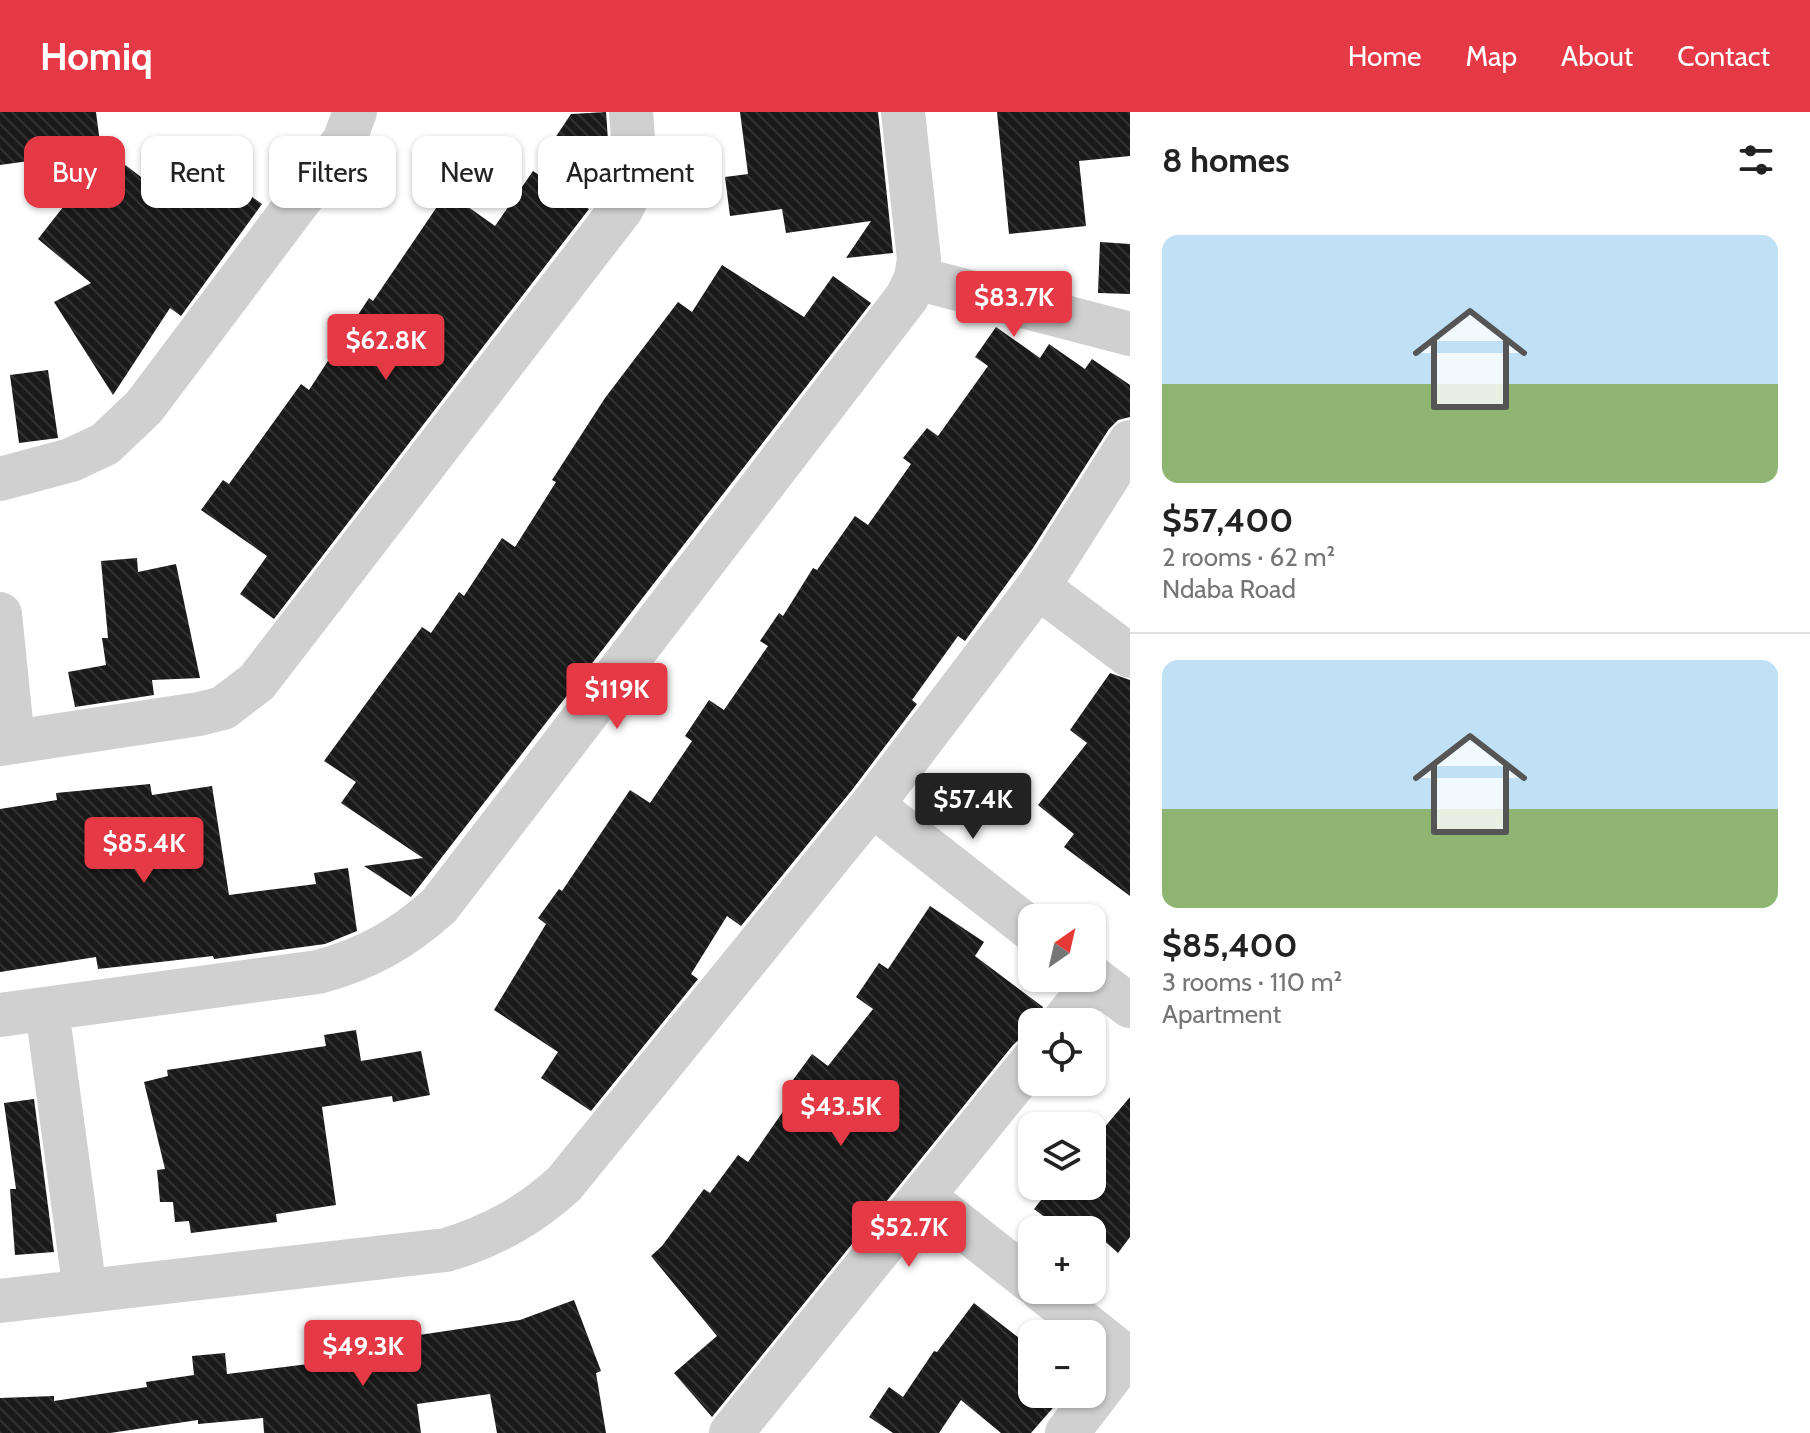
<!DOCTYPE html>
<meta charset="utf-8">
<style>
body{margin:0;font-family:Cabin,sans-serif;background:#f6f6f6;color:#222;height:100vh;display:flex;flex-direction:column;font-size:30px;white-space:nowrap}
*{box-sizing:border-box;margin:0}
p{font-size:26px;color:#767676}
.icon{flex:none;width:44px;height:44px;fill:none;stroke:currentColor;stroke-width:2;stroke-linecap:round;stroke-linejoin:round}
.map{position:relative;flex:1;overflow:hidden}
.panel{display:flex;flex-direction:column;background:#fff;width:680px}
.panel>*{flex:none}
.guide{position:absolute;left:24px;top:24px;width:760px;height:72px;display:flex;gap:16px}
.needle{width:52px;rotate:34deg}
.fabs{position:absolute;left:1018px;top:792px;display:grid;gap:16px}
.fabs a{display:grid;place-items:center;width:88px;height:88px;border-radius:16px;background:#fff;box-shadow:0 2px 6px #0004;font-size:40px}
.price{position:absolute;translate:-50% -68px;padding:0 18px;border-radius:8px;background:#e63946;color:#fff;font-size:26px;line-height:52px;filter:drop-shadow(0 2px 4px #0008)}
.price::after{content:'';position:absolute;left:50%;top:48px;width:24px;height:18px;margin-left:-12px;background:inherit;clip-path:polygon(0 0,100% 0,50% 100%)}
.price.on{background:#222;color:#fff}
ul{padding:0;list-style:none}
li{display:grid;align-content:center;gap:16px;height:424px;padding:0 32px}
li+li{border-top:2px solid #e0e0e0}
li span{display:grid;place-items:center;height:248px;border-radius:16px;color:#555}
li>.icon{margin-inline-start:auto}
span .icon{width:144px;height:144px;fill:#fffc;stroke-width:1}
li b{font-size:34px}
h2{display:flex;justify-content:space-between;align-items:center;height:96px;padding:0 32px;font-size:34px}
.chip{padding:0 28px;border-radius:16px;background:#fff;box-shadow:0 2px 6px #0004;font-size:28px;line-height:72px}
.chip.on{background:#e63946;color:#fff}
header{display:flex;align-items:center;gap:48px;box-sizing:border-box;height:112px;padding:0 40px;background:#e63946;color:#fff}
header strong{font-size:38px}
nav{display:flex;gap:44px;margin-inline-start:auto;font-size:28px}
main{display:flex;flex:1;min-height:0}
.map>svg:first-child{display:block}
.building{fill:url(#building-back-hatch)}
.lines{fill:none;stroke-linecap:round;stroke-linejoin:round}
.minor{stroke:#d0d0d0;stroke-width:44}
</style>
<header>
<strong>Homiq</strong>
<nav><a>Home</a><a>Map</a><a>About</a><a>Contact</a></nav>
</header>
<main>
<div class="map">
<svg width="1130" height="1321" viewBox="0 0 1130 1321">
<defs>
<pattern id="building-back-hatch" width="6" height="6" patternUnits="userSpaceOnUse" patternTransform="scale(2)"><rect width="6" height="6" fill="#1a1a1a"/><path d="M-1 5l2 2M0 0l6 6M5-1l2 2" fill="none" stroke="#333"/></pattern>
</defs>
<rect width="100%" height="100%" fill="#fff"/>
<!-- building -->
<g class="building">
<polygon points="0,0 96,0 101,39 0,53"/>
<polygon points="606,0 609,42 541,47 571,2"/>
<polygon points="740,0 878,0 893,141 846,146 871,109 786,121 782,97 730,104 725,65 748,62"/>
<polygon points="997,0 1130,0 1130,44 1079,49 1086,114 1009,122"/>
<polygon points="170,26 262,92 181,204 170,196 113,283 54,190 91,171 38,127 107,39 141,65"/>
<polygon points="533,59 589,97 274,507 240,482 267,444 201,398 223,368 229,372 301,272 309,278 369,186 373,189 447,80 495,114"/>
<polygon points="1100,130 1130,132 1130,182 1098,181"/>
<polygon points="722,153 804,205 833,164 871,191 411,785 364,754 423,746 341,691 356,670 324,649 422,515 431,521 459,480 464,484 502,426 515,435 556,370 552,368 605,286 678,190 692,200"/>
<polygon points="996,215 1040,246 1049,232 1085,257 1092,247 1130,273 1130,305 1118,308 1109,317 1033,436 965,529 958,524 912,588 917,592 852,678 741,814 727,804 691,862 698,867 591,999 541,966 558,940 494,898 546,812 538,806 559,777 562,779 630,678 650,691 692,629 685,624 709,588 724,598 768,534 760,529 779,501 783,504 813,456 817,458 855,404 868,413 911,352 903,346 927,316 938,324 988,254 975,245"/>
<polygon points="48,258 58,326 19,331 10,263"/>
<polygon points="137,446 138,460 176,452 200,566 152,568 154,583 75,595 68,560 106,553 102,526 108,526 101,449"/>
<polygon points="1110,561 1130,568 1130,784 1064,735 1074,722 1038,693 1087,631 1070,618"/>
<polygon points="150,672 152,683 212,674 229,783 316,772 314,761 348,756 357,819 325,832 214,847 213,844 98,857 96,845 0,860 0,697 57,688 56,681"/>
<polygon points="930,794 984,830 975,844 1043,895 1039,910 1032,910 1030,925 1024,923 1013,933 712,1305 674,1261 717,1224 651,1144 662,1134 704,1077 710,1081 738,1043 748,1050 798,978 790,972 812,942 828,954 873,897 856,885 879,851 888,857"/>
<polygon points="356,918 361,949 421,939 430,983 393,990 392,984 322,995 336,1093 276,1102 277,1110 191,1121 189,1109 175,1110 173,1090 160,1090 157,1058 165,1057 144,970 168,964 167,958 326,934 324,923"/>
<polygon points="1130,985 1130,1125 1118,1141 1092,1118 1062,1118 1034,1097 1052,1074 1092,1074 1092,1030"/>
<polygon points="34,987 54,1140 15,1143 10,1077 16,1077 4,991"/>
<polygon points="574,1188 601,1259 596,1261 606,1321 497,1321 490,1282 417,1292 421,1321 264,1321 263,1306 198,1312 198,1308 110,1321 0,1321 0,1286 54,1284 54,1289 147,1275 146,1270 194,1263 192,1244 225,1241 227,1262 357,1246 356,1242 420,1231 419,1223 520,1208"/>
<polygon points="974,1191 1032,1236 1032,1282 1065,1282 1031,1321 1001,1321 961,1288 939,1321 893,1321 869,1305 889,1275 903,1285 934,1239 937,1240"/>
</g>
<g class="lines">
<!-- minor -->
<g class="minor">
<polyline points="916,166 1130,222"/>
<polyline points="0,367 71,348 105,332 144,295 344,29 355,0"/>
<polyline points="1038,475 1130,544"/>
<polyline points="0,502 13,630"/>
<polyline points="0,632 199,602 223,596 257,570 622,96 636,66 631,0"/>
<polyline points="872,693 1032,818"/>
<polyline points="1092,865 1130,894"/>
<polyline points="47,898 85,1179"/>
<path d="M0,903L318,860C367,847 402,827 439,794L907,185L916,166L919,147L903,0"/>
<polyline points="1063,910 1096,868"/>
<polyline points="924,1085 1032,1170"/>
<polyline points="1042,1178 1130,1248"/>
<path d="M0,1189L446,1138C492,1124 529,1104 564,1072L872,693L1038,475L1130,330"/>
<polyline points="731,1321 1032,949"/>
<polyline points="1067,1321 1126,1244"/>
</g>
</g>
</svg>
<div class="fabs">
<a><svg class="needle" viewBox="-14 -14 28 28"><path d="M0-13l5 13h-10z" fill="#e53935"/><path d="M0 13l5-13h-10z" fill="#767676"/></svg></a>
<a><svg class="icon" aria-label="locate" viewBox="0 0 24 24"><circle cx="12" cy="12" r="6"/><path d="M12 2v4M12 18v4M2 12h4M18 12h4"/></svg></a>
<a><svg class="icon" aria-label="layers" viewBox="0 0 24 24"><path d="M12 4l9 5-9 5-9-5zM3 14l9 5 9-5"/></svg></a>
<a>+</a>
<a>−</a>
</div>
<b class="price" style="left:1014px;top:227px">$83.7K</b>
<b class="price" style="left:386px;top:270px">$62.8K</b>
<b class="price" style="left:617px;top:619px">$119K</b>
<b class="price on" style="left:973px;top:729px">$57.4K</b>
<b class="price" style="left:144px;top:773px">$85.4K</b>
<b class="price" style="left:841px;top:1036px">$43.5K</b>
<b class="price" style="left:909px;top:1157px">$52.7K</b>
<b class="price" style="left:363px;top:1276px">$49.3K</b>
<div class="guide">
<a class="chip on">Buy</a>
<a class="chip">Rent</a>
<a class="chip">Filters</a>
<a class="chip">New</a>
<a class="chip">Apartment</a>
</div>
</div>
<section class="panel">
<h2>8 homes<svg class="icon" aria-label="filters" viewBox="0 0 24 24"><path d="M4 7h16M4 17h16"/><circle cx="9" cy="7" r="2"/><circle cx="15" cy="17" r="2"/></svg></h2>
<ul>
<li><span style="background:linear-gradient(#bfe0f5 60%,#8fb573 0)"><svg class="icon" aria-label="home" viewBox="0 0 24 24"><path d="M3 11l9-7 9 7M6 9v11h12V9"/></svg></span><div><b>$57,400</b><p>2 rooms · 62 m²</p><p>Ndaba Road</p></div></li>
<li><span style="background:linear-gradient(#bfe0f5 60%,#8fb573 0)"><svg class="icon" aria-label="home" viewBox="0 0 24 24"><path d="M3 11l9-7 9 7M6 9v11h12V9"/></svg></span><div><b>$85,400</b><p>3 rooms · 110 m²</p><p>Apartment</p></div></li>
</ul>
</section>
</main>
